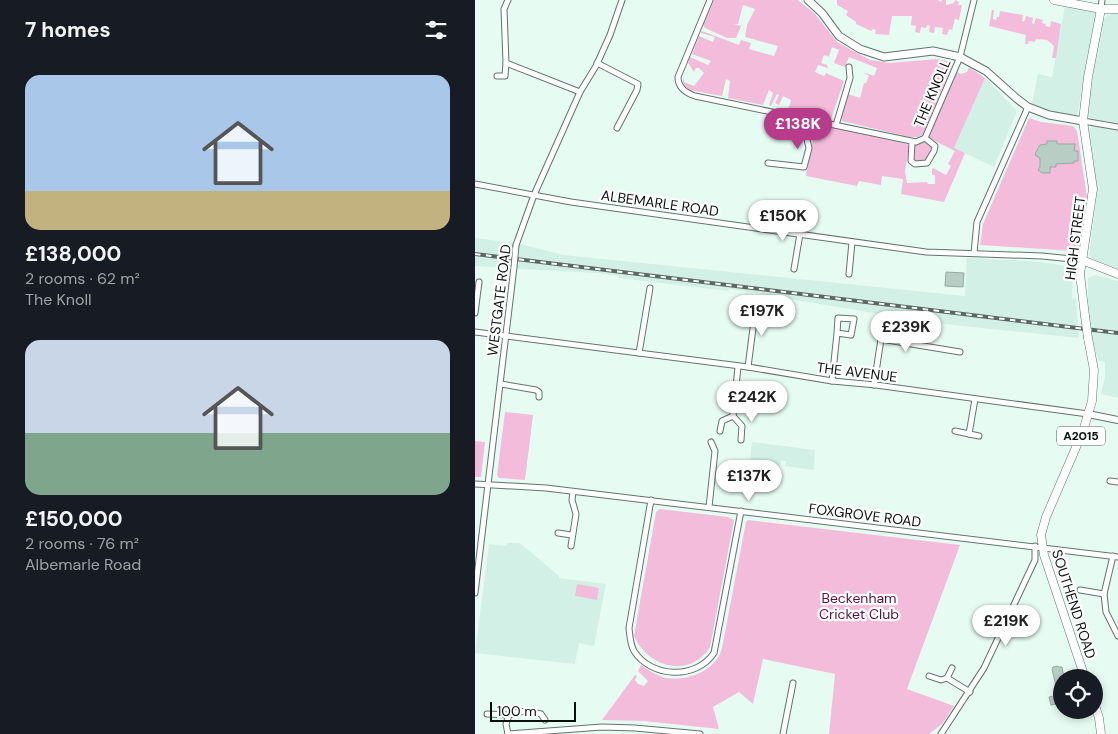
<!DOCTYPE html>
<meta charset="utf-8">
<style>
body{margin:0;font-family:"DM Sans",sans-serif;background:#20242c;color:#f1f3f6;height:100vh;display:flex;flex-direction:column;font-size:19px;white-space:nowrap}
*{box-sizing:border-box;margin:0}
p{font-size:16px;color:#9ea1a6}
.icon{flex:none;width:28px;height:28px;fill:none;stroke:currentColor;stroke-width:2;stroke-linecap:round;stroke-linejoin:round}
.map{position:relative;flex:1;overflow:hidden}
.sheet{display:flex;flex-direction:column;background:#171b24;width:475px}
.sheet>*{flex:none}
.buttons{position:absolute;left:578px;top:669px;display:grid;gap:10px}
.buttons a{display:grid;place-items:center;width:50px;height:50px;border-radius:50%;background:#171b24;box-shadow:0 2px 8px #0003;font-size:25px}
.scale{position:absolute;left:15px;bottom:12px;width:86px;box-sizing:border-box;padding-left:5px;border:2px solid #08100d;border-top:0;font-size:14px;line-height:18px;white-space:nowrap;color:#08100d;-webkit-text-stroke:4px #fff;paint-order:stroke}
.price{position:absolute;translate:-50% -42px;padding:0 11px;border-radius:18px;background:#fff;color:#222;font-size:16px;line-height:32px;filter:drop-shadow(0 1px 2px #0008)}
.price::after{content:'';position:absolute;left:50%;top:30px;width:15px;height:11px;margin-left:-8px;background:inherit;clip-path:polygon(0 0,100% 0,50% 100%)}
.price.selected{background:#b83c8c;color:#fff}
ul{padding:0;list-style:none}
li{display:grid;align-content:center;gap:10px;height:265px;padding:0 25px}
li span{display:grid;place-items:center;height:155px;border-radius:15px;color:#555}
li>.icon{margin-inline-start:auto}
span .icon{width:90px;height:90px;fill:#fffc;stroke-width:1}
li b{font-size:21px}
h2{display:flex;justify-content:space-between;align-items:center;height:60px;padding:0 25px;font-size:21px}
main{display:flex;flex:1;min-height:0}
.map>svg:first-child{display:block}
.built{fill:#d2f0e5}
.green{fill:#f3bcda}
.building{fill:#b8cec5;stroke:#95aaa1}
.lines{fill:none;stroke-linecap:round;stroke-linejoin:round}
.minor-casing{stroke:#60746c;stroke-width:7}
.tertiary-casing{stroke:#60746c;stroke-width:8}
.secondary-casing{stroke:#60746c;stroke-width:9}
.primary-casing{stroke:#60746c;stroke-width:9}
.minor{stroke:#fff;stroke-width:5}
.tertiary{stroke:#fff;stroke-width:6}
.secondary{stroke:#fff;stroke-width:7}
.primary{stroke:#fff;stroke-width:8}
.rail-casing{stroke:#5a6762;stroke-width:4}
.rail{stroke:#fff;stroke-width:2;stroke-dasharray:5.5;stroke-linecap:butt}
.minor-bridge-casing{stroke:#60746c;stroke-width:7;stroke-linecap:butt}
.primary-bridge-casing{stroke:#60746c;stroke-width:9;stroke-linecap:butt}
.minor-bridge{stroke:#fff;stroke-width:5}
.primary-bridge{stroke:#fff;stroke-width:8}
.labels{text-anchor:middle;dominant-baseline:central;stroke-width:4.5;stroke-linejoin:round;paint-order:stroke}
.shield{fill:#fff;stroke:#525856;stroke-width:1}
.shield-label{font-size:12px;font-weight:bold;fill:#08100d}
.street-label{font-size:14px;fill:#08100d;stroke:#fff}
.park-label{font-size:14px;fill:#5b0f43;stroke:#fff}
</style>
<main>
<section class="sheet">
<h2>7 homes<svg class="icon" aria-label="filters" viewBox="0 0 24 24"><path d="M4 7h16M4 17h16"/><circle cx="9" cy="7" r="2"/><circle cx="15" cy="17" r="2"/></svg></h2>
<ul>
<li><span style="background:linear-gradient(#a9c7e8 75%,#c2b280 0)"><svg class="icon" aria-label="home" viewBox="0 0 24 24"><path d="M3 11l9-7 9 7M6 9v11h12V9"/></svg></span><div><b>£138,000</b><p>2 rooms · 62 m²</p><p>The Knoll</p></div></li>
<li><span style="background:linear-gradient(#c9d6e8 60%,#7fa58c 0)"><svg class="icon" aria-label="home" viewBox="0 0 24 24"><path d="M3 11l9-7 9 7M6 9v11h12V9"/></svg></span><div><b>£150,000</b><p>2 rooms · 76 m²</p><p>Albemarle Road</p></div></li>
</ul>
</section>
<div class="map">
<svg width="643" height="734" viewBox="0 0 643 734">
<rect width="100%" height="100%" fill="#e6fcf3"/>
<!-- built -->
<g class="built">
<polygon points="590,6 619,12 621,14 603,111 601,117 574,111 558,105 557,103 563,74 577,77"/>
<polygon points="643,13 643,123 616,119 613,117 617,71 628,20 633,15"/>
<polygon points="510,78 542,111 519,167 479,148"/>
<polygon points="620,126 643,130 643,269 618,259 614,255 622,194 612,134 615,128"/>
<polygon points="0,238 39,243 36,268 0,266"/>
<polygon points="45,244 89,255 490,296 492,258 556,261 594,266 598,269 597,298 601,299 604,338 460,323 254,289 254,291 144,278 144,276 123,273 42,269"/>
<polygon points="620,275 643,281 643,398 626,394 630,378 630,362 623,360 618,343 613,302 613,278"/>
<polygon points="277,442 340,450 339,470 310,466 311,461 306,461 305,466 275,461"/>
<polygon points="33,543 45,543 84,576 84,578 131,584 119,646 104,643 100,664 0,653 14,544 30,546"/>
</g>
<!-- green -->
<g class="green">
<polygon points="239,0 323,0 340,14 362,42 395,60 415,63 462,59 476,62 477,65 448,134 443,137 434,137 367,121 366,116 373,94 385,98 389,83 391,83 394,76 388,72 399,76 402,68 374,57 370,67 359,63 364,50 357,47 354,56 355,57 349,55 346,63 352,65 353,68 343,65 340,72 349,76 351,73 369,81 356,119 313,110 316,100 308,96 304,105 300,103 304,95 302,94 296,106 294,105 298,93 294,90 288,105 253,98 255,81 251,79 247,96 214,90 208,83 208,75 209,82 219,86 229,73 224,68 221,68 219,72 213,63 215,57 233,65 236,61 217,54 224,36 238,42 240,37 226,33 227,31 264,45 266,40 276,43 274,49 299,56 303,46 270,37 272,25 280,9 268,5 263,24 259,24 265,26 267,24 261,38 252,38 230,28 228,25"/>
<polygon points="362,0 462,0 466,2 467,0 471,0 471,5 479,3 480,0 484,2 483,5 487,5 484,20 480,19 477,30 474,29 472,35 467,34 468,28 460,27 459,33 454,32 455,26 452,25 451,28 446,27 445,33 440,32 441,26 436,25 437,16 417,16 414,35 400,34 401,30 398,29 396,31 381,24 381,22 371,15 373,11 362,5"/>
<polygon points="517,10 519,10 518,19 521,20 522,17 524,17 525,11 548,15 547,21 549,22 551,16 558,18 557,23 559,24 561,18 568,20 567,23 571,24 570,26 575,27 576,21 586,24 581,58 577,58 579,46 572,40 561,39 560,42 554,41 553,44 550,44 551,35 514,26"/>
<polygon points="494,67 510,78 479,148 490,153 469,202 426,194 428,179 407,176 406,185 384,181 382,186 331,176 341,123 432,144 434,148 430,171 432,183 452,182 453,184 460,184 460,175 457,175 457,170 458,168 471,175 476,166 473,164 480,151 454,138 455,132 482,72 486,74 492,72"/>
<polygon points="554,118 566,122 598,126 602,131 612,197 603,248 600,251 505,245 508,224"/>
<polygon points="451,142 456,145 457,149 451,160 440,161 437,159 439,145"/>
<polygon points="30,412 58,415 50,480 24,478 22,475"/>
<polygon points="0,441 10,442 6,477 0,477"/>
<path d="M185,509L253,517L259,520L235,647C215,679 173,668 159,636L181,512Z"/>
<path d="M273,520L485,545L432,689L479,706L467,724L454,734H354L360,674L288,659L278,704L264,692L238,707L244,729L169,721L127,720L160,675L162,676L160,680L163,684L169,686L173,681L163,671L166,665C173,670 179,674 187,677C209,683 241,672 247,648L271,522Z"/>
<polygon points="102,584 124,588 122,600 100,596"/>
</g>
<!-- building -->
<g class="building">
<polygon points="572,141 582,141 582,144 600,144 599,151 603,151 603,161 599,161 599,163 581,164 581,167 575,167 575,173 567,173 563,170 565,167 565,158 560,155 561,152 565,145 572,144"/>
<polygon points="471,272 489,273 488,287 470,286"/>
<polygon points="583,666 584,667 587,667 589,678 586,678 586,703 576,705 574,697 583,695 577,669 578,667"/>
</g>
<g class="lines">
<defs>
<g id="minor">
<polyline points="33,0 29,9 31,63 105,92"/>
<path d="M235,0L203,77C203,88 211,93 220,96L441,142L450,138L485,57L499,0"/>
<polyline points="626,9 627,0"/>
<polyline points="122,63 163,84 162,90 142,128"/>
<polyline points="22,76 30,76 31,63"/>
<polyline points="608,121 643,127"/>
<polyline points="361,125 375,78 374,67"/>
<polyline points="437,142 436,161 440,164 452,163 459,151 460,146 450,138"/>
<polyline points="293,163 329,167 334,148 330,131 332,118"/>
<polyline points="0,184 96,202 451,252 567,256 607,260"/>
<polyline points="41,245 59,195 105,92 121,66 135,35 147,0"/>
<polyline points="499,253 502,222 553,107"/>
<polyline points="319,269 325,234"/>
<polyline points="374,274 377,242"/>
<polyline points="0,313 4,282"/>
<polyline points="0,332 273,367 357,381 401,385 613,414"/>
<polyline points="164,353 175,288"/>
<polyline points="273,367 281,305"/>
<polyline points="357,381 362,333 376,335 379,319 363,318 362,333"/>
<polyline points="26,384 61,390 64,392 64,397"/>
<polyline points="399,385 406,339 485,352"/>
<polyline points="258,416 263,367"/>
<polyline points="258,416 267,426 266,440"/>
<polyline points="245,431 247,421 258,416"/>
<polyline points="480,431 504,436"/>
<polyline points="494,434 500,399"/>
<polyline points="635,481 643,482"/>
<polyline points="0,484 71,488 643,557"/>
<path d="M176,500L154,628C155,636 155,644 159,651C176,678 221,680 239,653L266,511"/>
<polyline points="234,507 240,451 236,442"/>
<polyline points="83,533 97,535"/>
<polyline points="96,546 101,514 97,500 98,492"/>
<polyline points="638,556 629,594 631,612 643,636"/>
<polyline points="605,590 629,594"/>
<polyline points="0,593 39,267"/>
<polyline points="454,676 466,680 472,678 495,692"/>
<polyline points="472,678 477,668"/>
<polyline points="12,714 34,715 31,724 33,734"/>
<path d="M34,715C45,710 54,711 66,714L70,720"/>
<polyline points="33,734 127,727 160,728 225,734"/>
<polyline points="308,734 318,683"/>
<polyline points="466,734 509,668 560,560 560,546"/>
</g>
<polyline id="tertiary" points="613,414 643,420"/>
<polyline id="secondary" points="333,0 347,13 364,36 385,49 409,57 458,51 485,57 511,71 541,98 553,107 574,115 608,121"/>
<g id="primary">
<polyline points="579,0 626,9 643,9"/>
<polyline points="607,260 643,274"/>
<polyline points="610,316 605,274 618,189 608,121 613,77 626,9"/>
<polyline points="610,678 569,555 566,535 571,517 608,431 617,401 619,370 613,338"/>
<polyline points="619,702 624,718 626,734"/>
</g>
</defs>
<!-- minor casing -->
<use href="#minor" class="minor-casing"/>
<!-- tertiary casing -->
<use href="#tertiary" class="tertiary-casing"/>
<!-- secondary casing -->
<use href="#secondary" class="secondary-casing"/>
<!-- primary casing -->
<use href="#primary" class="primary-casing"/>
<!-- minor -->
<use href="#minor" class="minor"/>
<!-- tertiary -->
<use href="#tertiary" class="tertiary"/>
<!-- secondary -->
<use href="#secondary" class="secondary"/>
<!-- primary -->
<use href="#primary" class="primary"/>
<defs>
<polyline id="rail" points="0,254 643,333"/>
</defs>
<!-- rail casing -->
<use href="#rail" class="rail-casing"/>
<!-- rail -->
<use href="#rail" class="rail"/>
<defs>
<polyline id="minor-bridge" points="39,267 41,245"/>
<polyline id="primary-bridge" points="610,316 613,338"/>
</defs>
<!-- minor-bridge casing -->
<use href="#minor-bridge" class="minor-bridge-casing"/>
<!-- primary-bridge casing -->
<use href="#primary-bridge" class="primary-bridge-casing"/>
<!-- minor-bridge -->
<use href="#minor-bridge" class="minor-bridge"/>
<!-- primary-bridge -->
<use href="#primary-bridge" class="primary-bridge"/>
</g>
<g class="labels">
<!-- shield labels -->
<rect class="shield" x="582" y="426.5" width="48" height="19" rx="4"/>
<g class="shield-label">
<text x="606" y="436">A2015</text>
</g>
<!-- street labels -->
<g class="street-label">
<text transform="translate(457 93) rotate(-67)">THE KNOLL</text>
<text transform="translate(185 203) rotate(8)">ALBEMARLE ROAD</text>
<text transform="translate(600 238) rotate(-83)">HIGH STREET</text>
<text transform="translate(24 300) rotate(-83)">WESTGATE ROAD</text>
<text transform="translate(382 372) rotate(7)">THE AVENUE</text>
<text transform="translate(390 515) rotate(7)">FOXGROVE ROAD</text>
<text transform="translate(599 604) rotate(72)">SOUTHEND ROAD</text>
</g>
<!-- park labels -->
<g class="park-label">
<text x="384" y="598">Beckenham<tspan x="384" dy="16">Cricket Club</tspan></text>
</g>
</g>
</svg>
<div class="buttons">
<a><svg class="icon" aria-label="locate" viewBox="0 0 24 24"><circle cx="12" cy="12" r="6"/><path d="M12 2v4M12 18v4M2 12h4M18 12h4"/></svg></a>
</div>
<div class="scale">100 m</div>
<b class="price selected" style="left:323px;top:150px">£138K</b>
<b class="price" style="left:308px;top:242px">£150K</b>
<b class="price" style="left:287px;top:337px">£197K</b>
<b class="price" style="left:431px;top:353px">£239K</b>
<b class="price" style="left:277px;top:423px">£242K</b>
<b class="price" style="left:274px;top:502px">£137K</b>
<b class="price" style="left:531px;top:647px">£219K</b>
</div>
</main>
